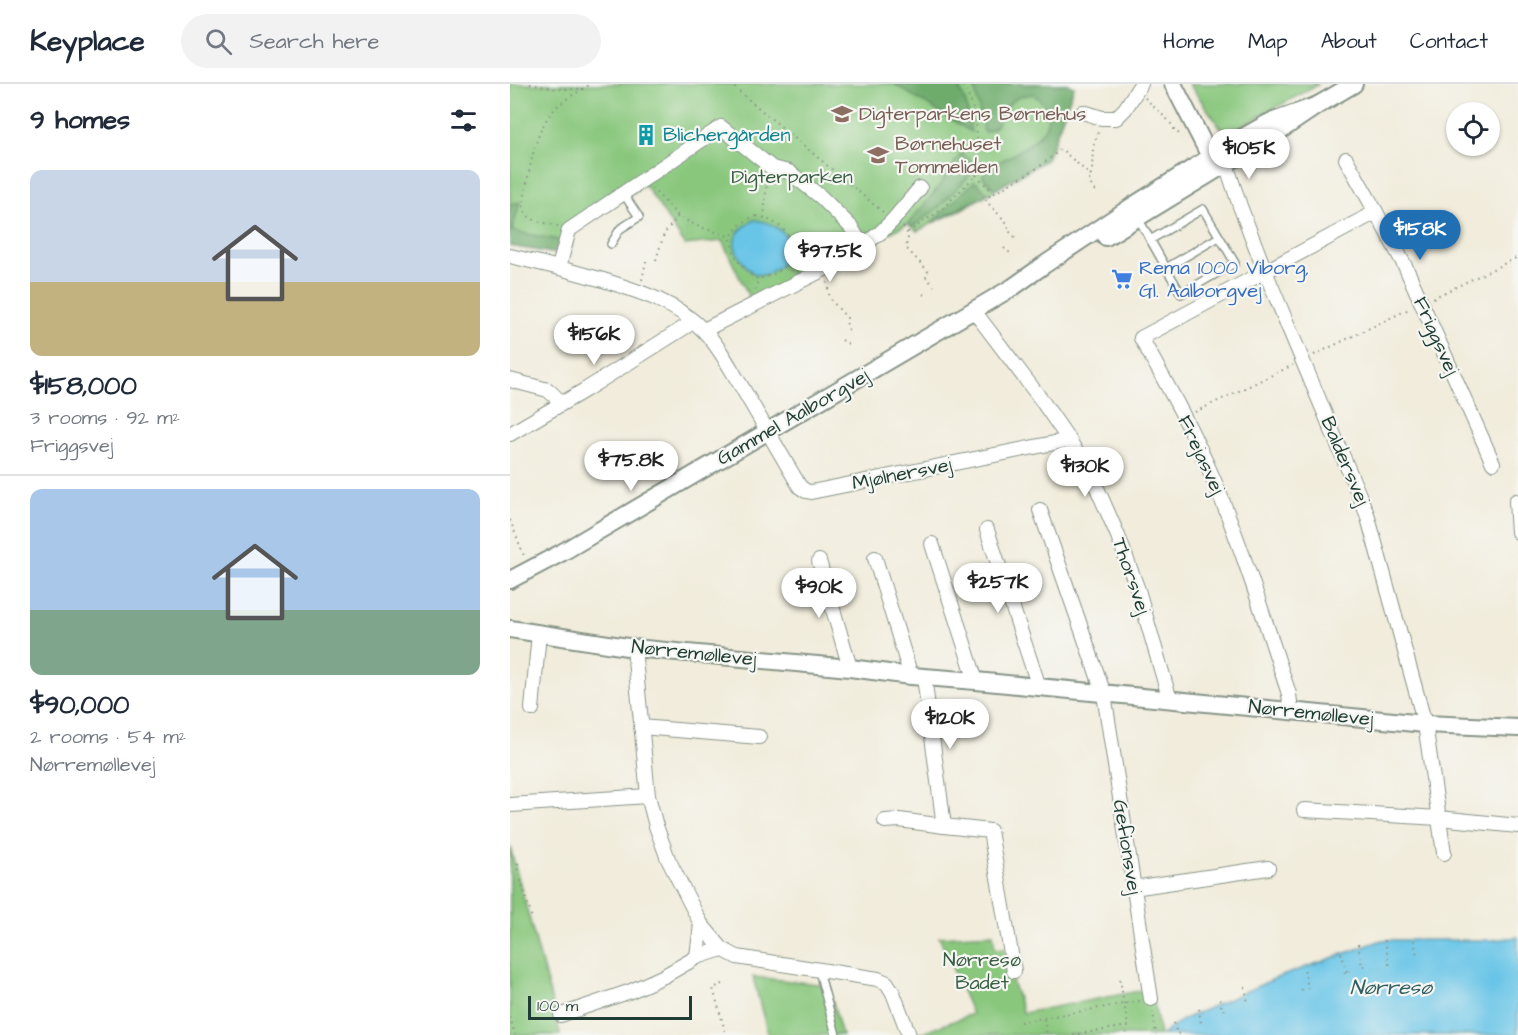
<!DOCTYPE html>
<meta charset="utf-8">
<style>
body{margin:0;font-family:"Architects Daughter",sans-serif;background:#f2f2f3;color:#1f2937;height:100vh;display:flex;flex-direction:column;font-size:22px;white-space:nowrap}
*{box-sizing:border-box;margin:0}
p{font-size:20px;color:#747a83}
.icon{flex:none;width:33px;height:33px;fill:none;stroke:currentColor;stroke-width:2;stroke-linecap:round;stroke-linejoin:round}
.map{position:relative;flex:1;overflow:hidden}
.drawer{display:flex;flex-direction:column;background:#fff;width:510px}
.drawer>*{flex:none}
.controls{position:absolute;left:936px;top:18px;display:grid;gap:12px}
.controls a{display:grid;place-items:center;width:54px;height:54px;border-radius:50%;background:#fff;box-shadow:0 2px 4px #0004;font-size:30px}
.scale{position:absolute;left:18px;bottom:15px;width:164px;box-sizing:border-box;padding-left:6px;border:3px solid #1f3d34;border-top:0;font-size:16px;line-height:21px;white-space:nowrap;color:#1f3d34;-webkit-text-stroke:4px #f6f6f2;paint-order:stroke}
.price{position:absolute;translate:-50% -51px;padding:0 14px;border-radius:21px;background:#fff;color:#222;font-size:20px;line-height:39px;filter:drop-shadow(0 2px 3px #0008)}
.price::after{content:'';position:absolute;left:50%;top:36px;width:18px;height:14px;margin-left:-9px;background:inherit;clip-path:polygon(0 0,100% 0,50% 100%)}
.price.on{background:#1f6fb2;color:#fff}
ul{padding:0;list-style:none}
li{display:grid;align-content:center;gap:12px;height:318px;padding:0 30px}
li+li{border-top:2px solid #e0e1e3}
li span{display:grid;place-items:center;height:186px;border-radius:12px;color:#555}
li>.icon{margin-inline-start:auto}
span .icon{width:108px;height:108px;fill:#fffc;stroke-width:1}
li b{font-size:26px}
h2{display:flex;justify-content:space-between;align-items:center;height:72px;padding:0 30px;font-size:26px}
header{display:flex;align-items:center;gap:36px;box-sizing:border-box;height:84px;padding:0 30px;background:#fff;border-bottom:2px solid #e0e1e3}
header strong{font-size:28px}
nav{display:flex;gap:33px;margin-inline-start:auto;font-size:21px}
.search{width:420px;height:54px;background:#f2f2f3;display:flex;align-items:center;gap:15px;box-sizing:border-box;padding:0 21px;border-radius:33px;color:#747a83;font-size:22px}
main{display:flex;flex:1;min-height:0}
.map>svg:first-child{display:block}
.green{fill:#89c77d;stroke:#548258;stroke-width:1.5}
.forest{fill:#6eac6c;stroke:#467450;stroke-width:1.5}
.water{fill:#69c5e7;stroke:#44818e;stroke-width:1.5}
.lines{fill:none;stroke-linecap:round;stroke-linejoin:round}
.service-casing{stroke:#889488;stroke-width:10}
.minor-casing{stroke:#889488;stroke-width:16}
.tertiary-casing{stroke:#889488;stroke-width:20}
.path{stroke:#889488;stroke-width:2;stroke-dasharray:1.5 4.5;stroke-linecap:butt}
.service{stroke:#fff;stroke-width:7}
.minor{stroke:#fff;stroke-width:14}
.tertiary{stroke:#fff;stroke-width:16}
.labels{text-anchor:middle;dominant-baseline:central;stroke-width:4.5;stroke-linejoin:round;paint-order:stroke}
.education-label{font-size:20px;fill:#785e54;stroke:#f6f6f2;text-anchor:start}
.culture-label{font-size:20px;fill:#0d838f;stroke:#f6f6f2;text-anchor:start}
.park-label{font-size:20px;fill:#3a6046;stroke:#f6f6f2}
.shop-label{font-size:20px;fill:#366cbe;stroke:#f6f6f2;text-anchor:start}
.street-label{font-size:20px;fill:#1f3d34;stroke:#f6f6f2}
.water-label{font-size:21px;font-style:italic;fill:#325f61;stroke:#f6f6f2}
</style>
<header>
<strong>Keyplace</strong>
<div class="search"><svg class="icon" aria-label="search" viewBox="0 0 24 24"><circle cx="10" cy="10" r="6"/><path d="M15 15l6 6"/></svg>Search here</div>
<nav><a>Home</a><a>Map</a><a>About</a><a>Contact</a></nav>
</header>
<main>
<section class="drawer">
<h2>9 homes<svg class="icon" aria-label="filters" viewBox="0 0 24 24"><path d="M4 7h16M4 17h16"/><circle cx="9" cy="7" r="2"/><circle cx="15" cy="17" r="2"/></svg></h2>
<ul>
<li><span style="background:linear-gradient(#c9d6e8 60%,#c2b280 0)"><svg class="icon" aria-label="home" viewBox="0 0 24 24"><path d="M3 11l9-7 9 7M6 9v11h12V9"/></svg></span><div><b>$158,000</b><p>3 rooms · 92 m²</p><p>Friggsvej</p></div></li>
<li><span style="background:linear-gradient(#a9c7e8 65%,#7fa58c 0)"><svg class="icon" aria-label="home" viewBox="0 0 24 24"><path d="M3 11l9-7 9 7M6 9v11h12V9"/></svg></span><div><b>$90,000</b><p>2 rooms · 54 m²</p><p>Nørremøllevej</p></div></li>
</ul>
</section>
<div class="map">
<svg width="1008" height="951" viewBox="0 0 1008 951">
<rect width="100%" height="100%" fill="#f6f6f2"/>
<filter id="ink" filterUnits="userSpaceOnUse"><feTurbulence type="fractalNoise" baseFrequency=".0167" numOctaves="2"/><feDisplacementMap in="SourceGraphic" scale="12" xChannelSelector="R" yChannelSelector="G"/><feConvolveMatrix kernelMatrix="1 2 1 2 8 2 1 2 1" color-interpolation-filters="sRGB"/></filter>
<filter id="wash" filterUnits="userSpaceOnUse"><feTurbulence type="fractalNoise" baseFrequency=".008" numOctaves="4" result="noise"/><feDisplacementMap in="SourceGraphic" scale="24" xChannelSelector="R" yChannelSelector="G"/><feGaussianBlur stdDeviation="1.35" result="paint"/><feColorMatrix in="noise" values="0 0 0 0 0 0 0 0 0 0 0 0 0 0 0 0 0 1.4 0 .05"/><feComposite in="paint" operator="in"/></filter>
<g filter="url(#wash)">
<rect width="100%" height="100%" fill="#f1ecdb"/>
<!-- green -->
<g class="green">
<polygon points="0,0 558,0 564,3 537,75 452,125 407,147 398,140 240,215 212,157 175,161 135,101 65,146 59,171 0,162"/>
<polygon points="679,0 809,0 723,47 711,44"/>
<polygon points="0,763 48,940 50,951 0,951"/>
<polygon points="483,850 485,865 495,864 503,900 513,929 634,906 644,918 650,951 407,951 462,930 429,853"/>
<polygon points="243,893 318,901 332,951 258,951"/>
</g>
<!-- forest -->
<g class="forest">
<path d="M384,0H445C457,11 458,33 461,48Z"/>
<path d="M461,0H558L564,3L537,75L485,106L473,93L474,86C499,72 568,44 523,10C514,11 506,13 500,19C490,29 490,46 474,48L465,5Z"/>
<polygon points="451,70 465,79 462,89 428,124 402,143 398,140 427,105"/>
<polygon points="465,97 478,110 420,140"/>
<polygon points="10,118 2,147 49,156 48,170 0,162 0,120"/>
</g>
<!-- water -->
<g class="water">
<path d="M244,136C259,136 286,151 278,170C275,180 256,195 245,190C240,188 235,181 232,177C218,158 225,147 244,136Z"/>
<polygon points="1008,853 1008,951 652,951 672,936 766,894 872,856 982,856"/>
</g>
</g>
<g filter="url(#ink)">
<g class="lines">
<defs>
<g id="service">
<polyline points="628,134 671,210 725,179 693,125 640,156"/>
<polyline points="101,160 110,145 129,133 113,109"/>
<polyline points="656,184 709,153"/>
<polyline points="309,887 326,951"/>
</g>
<g id="minor">
<polyline points="573,28 592,34 606,34 615,25 631,0"/>
<polyline points="836,75 866,128"/>
<polyline points="716,80 730,122 755,187 857,430 915,640 934,769"/>
<path d="M0,172C31,179 62,187 93,196C128,207 168,219 194,247C209,262 219,282 230,300C250,334 270,369 290,403L296,407L301,408L559,356"/>
<polyline points="49,183 59,146 211,43 262,84 279,88 311,113 341,143 352,162"/>
<polyline points="464,227 530,314 559,356 584,397 608,452 628,506 660,616"/>
<polyline points="194,246 338,173 371,148 383,136 410,104"/>
<polyline points="0,296 38,306 52,319"/>
<polyline points="0,350 75,306 183,238"/>
<polyline points="1006,417 1008,448"/>
<polyline points="530,426 594,610 641,915"/>
<polyline points="477,446 529,603"/>
<polyline points="422,460 466,597"/>
<polyline points="365,474 401,592"/>
<polyline points="309,477 340,584"/>
<polyline points="124,564 138,712 146,742 158,775 191,840 212,865 227,873 368,895 377,899 383,909 399,951"/>
<polyline points="414,593 434,742"/>
<polyline points="22,625 29,549"/>
<path d="M781,628L779,610C756,540 734,469 706,401C685,351 658,302 631,254L866,128L896,184L983,379"/>
<polyline points="131,643 249,653"/>
<polyline points="0,721 138,712"/>
<polyline points="794,726 929,734 1008,742"/>
<polyline points="375,737 389,736 434,742 480,747 504,887"/>
<polyline points="623,804 758,784"/>
<polyline points="187,873 191,840"/>
<polyline points="51,931 121,907 154,892 187,873 212,865"/>
</g>
<g id="tertiary">
<polyline points="663,0 705,82"/>
<polyline points="596,153 765,50 808,21 844,0"/>
<polyline points="0,496 51,469 503,203 534,181 621,123 726,57 758,39 808,21"/>
<polyline points="0,545 124,564 340,584 401,592 466,597 915,640 1008,644"/>
</g>
</defs>
<!-- service casing -->
<use href="#service" class="service-casing"/>
<!-- minor casing -->
<use href="#minor" class="minor-casing"/>
<!-- tertiary casing -->
<use href="#tertiary" class="tertiary-casing"/>
<!-- path -->
<g class="path">
<polyline points="20,0 47,5 71,5"/>
<polyline points="220,0 374,129"/>
<polyline points="635,14 660,38 663,44 672,53"/>
<polyline points="466,91 483,108"/>
<polyline points="142,104 168,132 187,142 221,153"/>
<polyline points="585,107 579,98 582,85 583,63 589,45"/>
<path d="M247,132C277,139 299,167 266,189C261,192 253,193 248,195C231,187 222,170 221,153C226,143 235,135 247,132Z"/>
<polyline points="254,134 257,95"/>
<path d="M48,142C33,138 14,138 13,120C19,91 23,49 43,27C52,16 68,8 81,0"/>
<path d="M393,143C399,150 399,153 396,161L397,165L418,187L416,193L424,202"/>
<polyline points="398,148 431,126 466,91 469,81 466,38 462,21 456,7 451,0"/>
<polyline points="505,153 498,146 498,140 476,117 476,114 529,83 551,65 581,92"/>
<polyline points="494,164 498,168 503,169"/>
<polyline points="282,170 302,178"/>
<polyline points="146,176 154,150 168,132"/>
<polyline points="132,196 137,173"/>
<polyline points="317,198 320,215 337,234 336,238 340,249"/>
<polyline points="246,206 248,195"/>
<polyline points="413,210 417,213"/>
<polyline points="923,214 1008,173"/>
<polyline points="332,256 338,260"/>
<polyline points="804,271 901,224"/>
<polyline points="685,328 783,281"/>
<polyline points="0,436 14,472"/>
<polyline points="8,779 7,784 22,834"/>
<polyline points="875,856 879,880 883,879"/>
<polyline points="904,856 907,872"/>
<polyline points="848,860 852,882 855,882"/>
<polyline points="831,869 837,888"/>
<polyline points="834,889 840,887"/>
<polyline points="610,895 618,942 616,951"/>
<polyline points="213,900 203,904 216,951"/>
<polyline points="735,903 738,919"/>
<polyline points="791,906 798,904 794,884"/>
<polyline points="710,915 712,926 715,926"/>
<polyline points="689,925 691,940"/>
<polyline points="643,927 646,951"/>
<polyline points="0,933 5,951"/>
<polyline points="534,935 537,951"/>
<polyline points="510,938 630,917"/>
<polyline points="664,939 667,950 670,949"/>
<polyline points="563,951 618,942"/>
</g>
<!-- service -->
<use href="#service" class="service"/>
<!-- minor -->
<use href="#minor" class="minor"/>
<!-- tertiary -->
<use href="#tertiary" class="tertiary"/>
</g>
</g>
<!-- icons -->
<defs>
<symbol id="school-bare" viewBox="-9 -9 18 18"><path d="M0-5L7-2L0 1L-7-2ZM-4 1L0 2.5L4 1V4Q0 6-4 4Z" fill="#8d6e63" stroke="#f6f6f2" stroke-width="2.5" paint-order="stroke"/></symbol>
<symbol id="building-bare" viewBox="-9 -9 18 18"><path d="M-4-6H4V6H1V3H-1V6H-4ZM-2.5-4.3h1.7v1.8h-1.7ZM.8-4.3h1.7v1.8H.8ZM-2.5-1h1.7V.8h-1.7ZM.8-1h1.7V.8H.8Z" fill="#0f9aa8" stroke="#f6f6f2" stroke-width="2.5" paint-order="stroke"/></symbol>
<symbol id="supermarket-bare" viewBox="-9 -9 18 18"><path d="M-6-5.5h2.5l.6 2H6L4.5 2H-2.5L-4.4-4H-6ZM-1.5 3.2a1.3 1.3 0 1 0 .1 0ZM3 3.2a1.3 1.3 0 1 0 .1 0Z" fill="#3f7fe0" stroke="#f6f6f2" stroke-width="2.5" paint-order="stroke"/></symbol>
</defs>
<g fill-rule="evenodd">
<use href="#school-bare" x="317" y="15" width="30" height="30"/>
<use href="#building-bare" x="121" y="36" width="30" height="30"/>
<use href="#school-bare" x="353" y="56" width="30" height="30"/>
<use href="#supermarket-bare" x="597" y="180" width="30" height="30"/>
</g>
<g class="labels">
<!-- education labels -->
<g class="education-label">
<text x="349" y="30">Digterparkens Børnehus</text>
<text x="385" y="60">Børnehuset<tspan x="385" dy="23">Tommeliden</tspan></text>
</g>
<!-- culture labels -->
<g class="culture-label">
<text x="153" y="51">Blichergården</text>
</g>
<!-- park labels -->
<g class="park-label">
<text x="282" y="93">Digterparken</text>
<text x="472" y="876">Nørresø<tspan x="472" dy="23">Badet</tspan></text>
</g>
<!-- shop labels -->
<g class="shop-label">
<text x="629" y="184">Rema 1000 Viborg,<tspan x="629" dy="23">Gl. Aalborgvej</tspan></text>
</g>
<!-- street labels -->
<g class="street-label">
<text transform="translate(926 252) rotate(66)">Friggsvej</text>
<text transform="translate(283 333) rotate(-30)">Gammel Aalborgvej</text>
<text transform="translate(691 371) rotate(65)">Frejasvej</text>
<text transform="translate(835 377) rotate(67)">Baldersvej</text>
<text transform="translate(392 390) rotate(-11)">Mjølnersvej</text>
<text transform="translate(621 492) rotate(71)">Thorsvej</text>
<text transform="translate(184 569) rotate(6)">Nørremøllevej</text>
<text transform="translate(801 629) rotate(6)">Nørremøllevej</text>
<text transform="translate(617 763) rotate(81)">Gefionsvej</text>
</g>
<!-- water labels -->
<g class="water-label">
<text x="881" y="903">Nørresø</text>
</g>
</g>
</svg>
<div class="controls">
<a><svg class="icon" aria-label="locate" viewBox="0 0 24 24"><circle cx="12" cy="12" r="6"/><path d="M12 2v4M12 18v4M2 12h4M18 12h4"/></svg></a>
</div>
<div class="scale">100 m</div>
<b class="price" style="left:739px;top:96px">$105K</b>
<b class="price on" style="left:910px;top:177px">$158K</b>
<b class="price" style="left:320px;top:199px">$97.5K</b>
<b class="price" style="left:84px;top:282px">$156K</b>
<b class="price" style="left:121px;top:408px">$75.8K</b>
<b class="price" style="left:575px;top:414px">$130K</b>
<b class="price" style="left:488px;top:530px">$257K</b>
<b class="price" style="left:309px;top:535px">$90K</b>
<b class="price" style="left:440px;top:666px">$120K</b>
</div>
</main>
